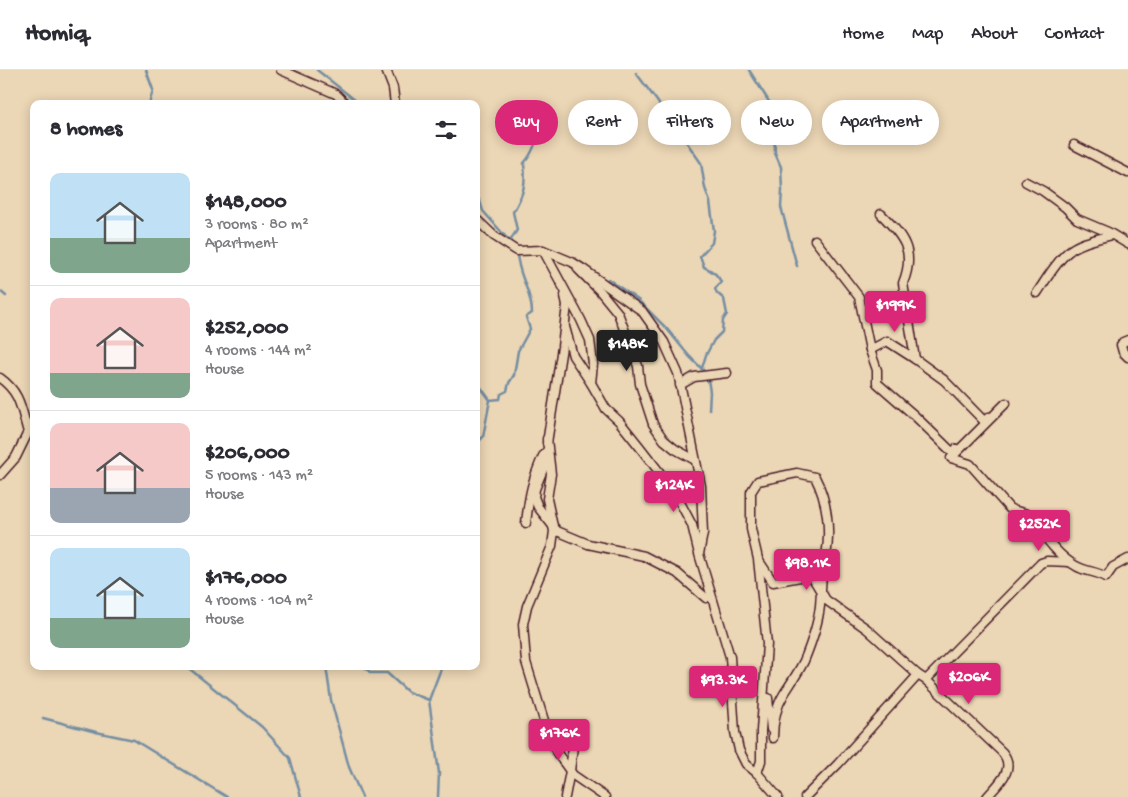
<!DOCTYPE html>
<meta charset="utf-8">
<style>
body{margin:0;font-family:"Gochi Hand",sans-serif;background:#f2f2f3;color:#2b2b33;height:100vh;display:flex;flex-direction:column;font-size:19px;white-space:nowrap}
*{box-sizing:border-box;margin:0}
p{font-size:16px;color:#7c7c81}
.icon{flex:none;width:28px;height:28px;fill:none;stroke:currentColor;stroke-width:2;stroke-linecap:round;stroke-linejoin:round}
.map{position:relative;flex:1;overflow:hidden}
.panel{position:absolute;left:30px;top:30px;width:450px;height:570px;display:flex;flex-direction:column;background:#fff;border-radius:10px;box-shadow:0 2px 12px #0003}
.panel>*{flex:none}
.banner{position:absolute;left:495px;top:30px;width:475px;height:45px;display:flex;gap:10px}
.price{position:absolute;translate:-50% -42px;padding:0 11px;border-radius:5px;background:#db2777;color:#fff;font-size:16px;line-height:32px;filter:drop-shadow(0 1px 2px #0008)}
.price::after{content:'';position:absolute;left:50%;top:30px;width:15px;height:11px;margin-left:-8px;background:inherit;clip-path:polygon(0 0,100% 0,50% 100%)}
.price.current{background:#222;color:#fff}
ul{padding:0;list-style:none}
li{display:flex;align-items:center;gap:15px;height:125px;padding:0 20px}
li+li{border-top:1px solid #e1e1e2}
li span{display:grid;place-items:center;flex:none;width:140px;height:100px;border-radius:10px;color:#555}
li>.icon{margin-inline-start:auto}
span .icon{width:60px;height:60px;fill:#fffc;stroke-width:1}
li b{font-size:21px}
h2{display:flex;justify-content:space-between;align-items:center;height:60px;padding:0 20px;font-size:21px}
.tag{padding:0 18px;border-radius:22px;background:#fff;box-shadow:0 2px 12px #0003;font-size:18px;line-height:45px}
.tag.current{background:#db2777;color:#fff}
header{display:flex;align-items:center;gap:30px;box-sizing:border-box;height:70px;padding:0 25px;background:#fff;border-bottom:1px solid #e1e1e2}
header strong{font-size:24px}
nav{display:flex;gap:28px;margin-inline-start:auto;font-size:18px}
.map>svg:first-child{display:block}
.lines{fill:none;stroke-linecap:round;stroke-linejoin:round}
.stream{stroke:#758ea3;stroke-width:2.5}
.street-casing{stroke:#4a1f2b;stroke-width:11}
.street{stroke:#ebd6b5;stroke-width:8}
</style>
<header>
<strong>Homiq</strong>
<nav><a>Home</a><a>Map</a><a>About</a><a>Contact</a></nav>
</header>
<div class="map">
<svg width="1128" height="727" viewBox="0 0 1128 727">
<rect width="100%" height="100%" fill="#ebd6b5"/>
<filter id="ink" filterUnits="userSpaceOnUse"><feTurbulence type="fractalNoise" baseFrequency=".02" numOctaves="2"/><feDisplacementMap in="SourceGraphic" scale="10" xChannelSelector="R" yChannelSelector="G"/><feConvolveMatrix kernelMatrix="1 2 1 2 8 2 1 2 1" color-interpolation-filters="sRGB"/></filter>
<g filter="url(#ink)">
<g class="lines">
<!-- stream -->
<g class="stream">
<polyline points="146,0 153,20 149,34"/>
<polyline points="317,0 360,34"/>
<polyline points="749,0 773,38 775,83 781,97 782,120 781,137 797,196"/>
<path d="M636,3L657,31L673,55L685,70L701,93L705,118L710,132L714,161L712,173L700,186L704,197C711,200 718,205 721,212L715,219L717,223L724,229L727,244L723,250L722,262L714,270L706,285L702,298"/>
<polyline points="476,126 480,131 483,141 512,174"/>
<path d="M510,171L517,160L513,142C524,124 526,114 524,93C538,78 539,55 546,36"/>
<polyline points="608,209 638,230 667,259 689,286 705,302"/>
<polyline points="0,221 6,226"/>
<polyline points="708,309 710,322 709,340"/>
<polyline points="476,311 490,330 483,367 477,373 479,383 476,384"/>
<path d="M490,330L500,329L501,324L507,321L509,313L514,305L518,281L530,259L526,247L532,243C532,221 518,207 517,183"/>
<polyline points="186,596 262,657 290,688 301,727"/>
<polyline points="326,596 331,630 349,697 362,727"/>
<polyline points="363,596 371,603 387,603 408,622 429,630 439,703 438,727"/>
<polyline points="429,630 442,596"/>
<polyline points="43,648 96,662 134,670 227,727"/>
</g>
<defs>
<g id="street">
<polyline points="281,0 336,24 346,34"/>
<polyline points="386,0 393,18 395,34"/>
<polyline points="1074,75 1128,103"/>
<polyline points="1026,112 1043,121 1065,137 1077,149 1108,162 1128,174"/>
<path d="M881,144C903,166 916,181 903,213L915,289"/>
<polyline points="476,149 494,166 517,181 543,180 581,250 590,270 593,294 591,313 573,286 565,257"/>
<polyline points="815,170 859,227 870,280 887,271 915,289 944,310 984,351 989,347"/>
<polyline points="543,180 572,192 583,199 642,241 664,272 678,303 701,416 703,463 699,484 730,587 735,662 739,680 746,694 757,703 778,727"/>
<polyline points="578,199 600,221 618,243 638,296 640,314 653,354 664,370 675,379 695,390"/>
<path d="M1037,223C1046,210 1055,193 1068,182C1080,172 1098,169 1112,165"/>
<polyline points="1128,270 1123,272 1121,275 1123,282 1128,287"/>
<polyline points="870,280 877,300 877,313 915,346 953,383 956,379"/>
<path d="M0,308C21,323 21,339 28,362"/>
<polyline points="591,313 606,339 619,351 639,376 674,421 692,455 698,480"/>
<polyline points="680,315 694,307 727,303"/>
<path d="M1006,333L951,388L970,394L1009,438C1016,443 1023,441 1030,446C1043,464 1057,486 1076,496C1086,502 1096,501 1106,507L1113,497L1128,489"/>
<polyline points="547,369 551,404 547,429 554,461 552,476 527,536 523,554 526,592 546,657 557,683 573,705 605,727"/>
<polyline points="547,373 562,277 567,235 565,226"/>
<polyline points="546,382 544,397 535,419 534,427 538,437 557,461 588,474 644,486 677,503 706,528"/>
<polyline points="0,405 16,387 34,350"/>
<path d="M526,453C529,427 532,410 543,386"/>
<path d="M759,491L773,512L811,505L826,530L867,559L918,605L926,610L1002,682C1017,699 998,714 987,727"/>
<polyline points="926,610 1041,493 1047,491 1069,492"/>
<polyline points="768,628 771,659"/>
<path d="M757,703L761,691V661L767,574L758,489L751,459V422L758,411L797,403L815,407C827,430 831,460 826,486C825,493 823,498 822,505C821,515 821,525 820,536C818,554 811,574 804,591C798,603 791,613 784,624C776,637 773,653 773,668"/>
<polyline points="565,727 570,701 575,660"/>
<polyline points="805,727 838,694 918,605"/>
</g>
</defs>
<!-- street casing -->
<use href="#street" class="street-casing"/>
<!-- street -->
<use href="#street" class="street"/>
</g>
</g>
</svg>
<b class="price" style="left:895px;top:263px">$199K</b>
<b class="price current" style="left:627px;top:302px">$148K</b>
<b class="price" style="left:674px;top:443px">$124K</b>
<b class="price" style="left:1039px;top:482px">$252K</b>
<b class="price" style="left:807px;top:521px">$98.1K</b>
<b class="price" style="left:969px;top:635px">$206K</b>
<b class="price" style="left:723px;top:638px">$93.3K</b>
<b class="price" style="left:559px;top:691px">$176K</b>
<div class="banner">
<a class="tag current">Buy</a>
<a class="tag">Rent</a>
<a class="tag">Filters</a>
<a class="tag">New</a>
<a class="tag">Apartment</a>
</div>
<section class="panel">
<h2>8 homes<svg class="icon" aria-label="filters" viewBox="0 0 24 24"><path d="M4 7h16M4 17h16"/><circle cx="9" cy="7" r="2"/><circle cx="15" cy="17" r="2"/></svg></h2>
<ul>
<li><span style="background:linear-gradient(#bfe0f5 65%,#7fa58c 0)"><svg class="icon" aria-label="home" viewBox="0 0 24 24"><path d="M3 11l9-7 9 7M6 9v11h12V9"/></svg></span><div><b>$148,000</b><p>3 rooms · 80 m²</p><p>Apartment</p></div></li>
<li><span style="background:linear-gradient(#f6c9c9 75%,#7fa58c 0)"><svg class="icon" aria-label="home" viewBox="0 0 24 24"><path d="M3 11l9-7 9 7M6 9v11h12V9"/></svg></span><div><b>$252,000</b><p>4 rooms · 144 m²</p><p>House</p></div></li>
<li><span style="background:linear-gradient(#f6c9c9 65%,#9aa5b1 0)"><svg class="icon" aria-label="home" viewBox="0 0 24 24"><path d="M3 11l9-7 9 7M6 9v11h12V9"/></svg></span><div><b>$206,000</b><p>5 rooms · 143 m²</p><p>House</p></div></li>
<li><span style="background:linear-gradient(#bfe0f5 70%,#7fa58c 0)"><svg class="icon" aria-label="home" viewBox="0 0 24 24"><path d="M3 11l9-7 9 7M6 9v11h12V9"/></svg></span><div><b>$176,000</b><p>4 rooms · 104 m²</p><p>House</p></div></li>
</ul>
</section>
</div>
